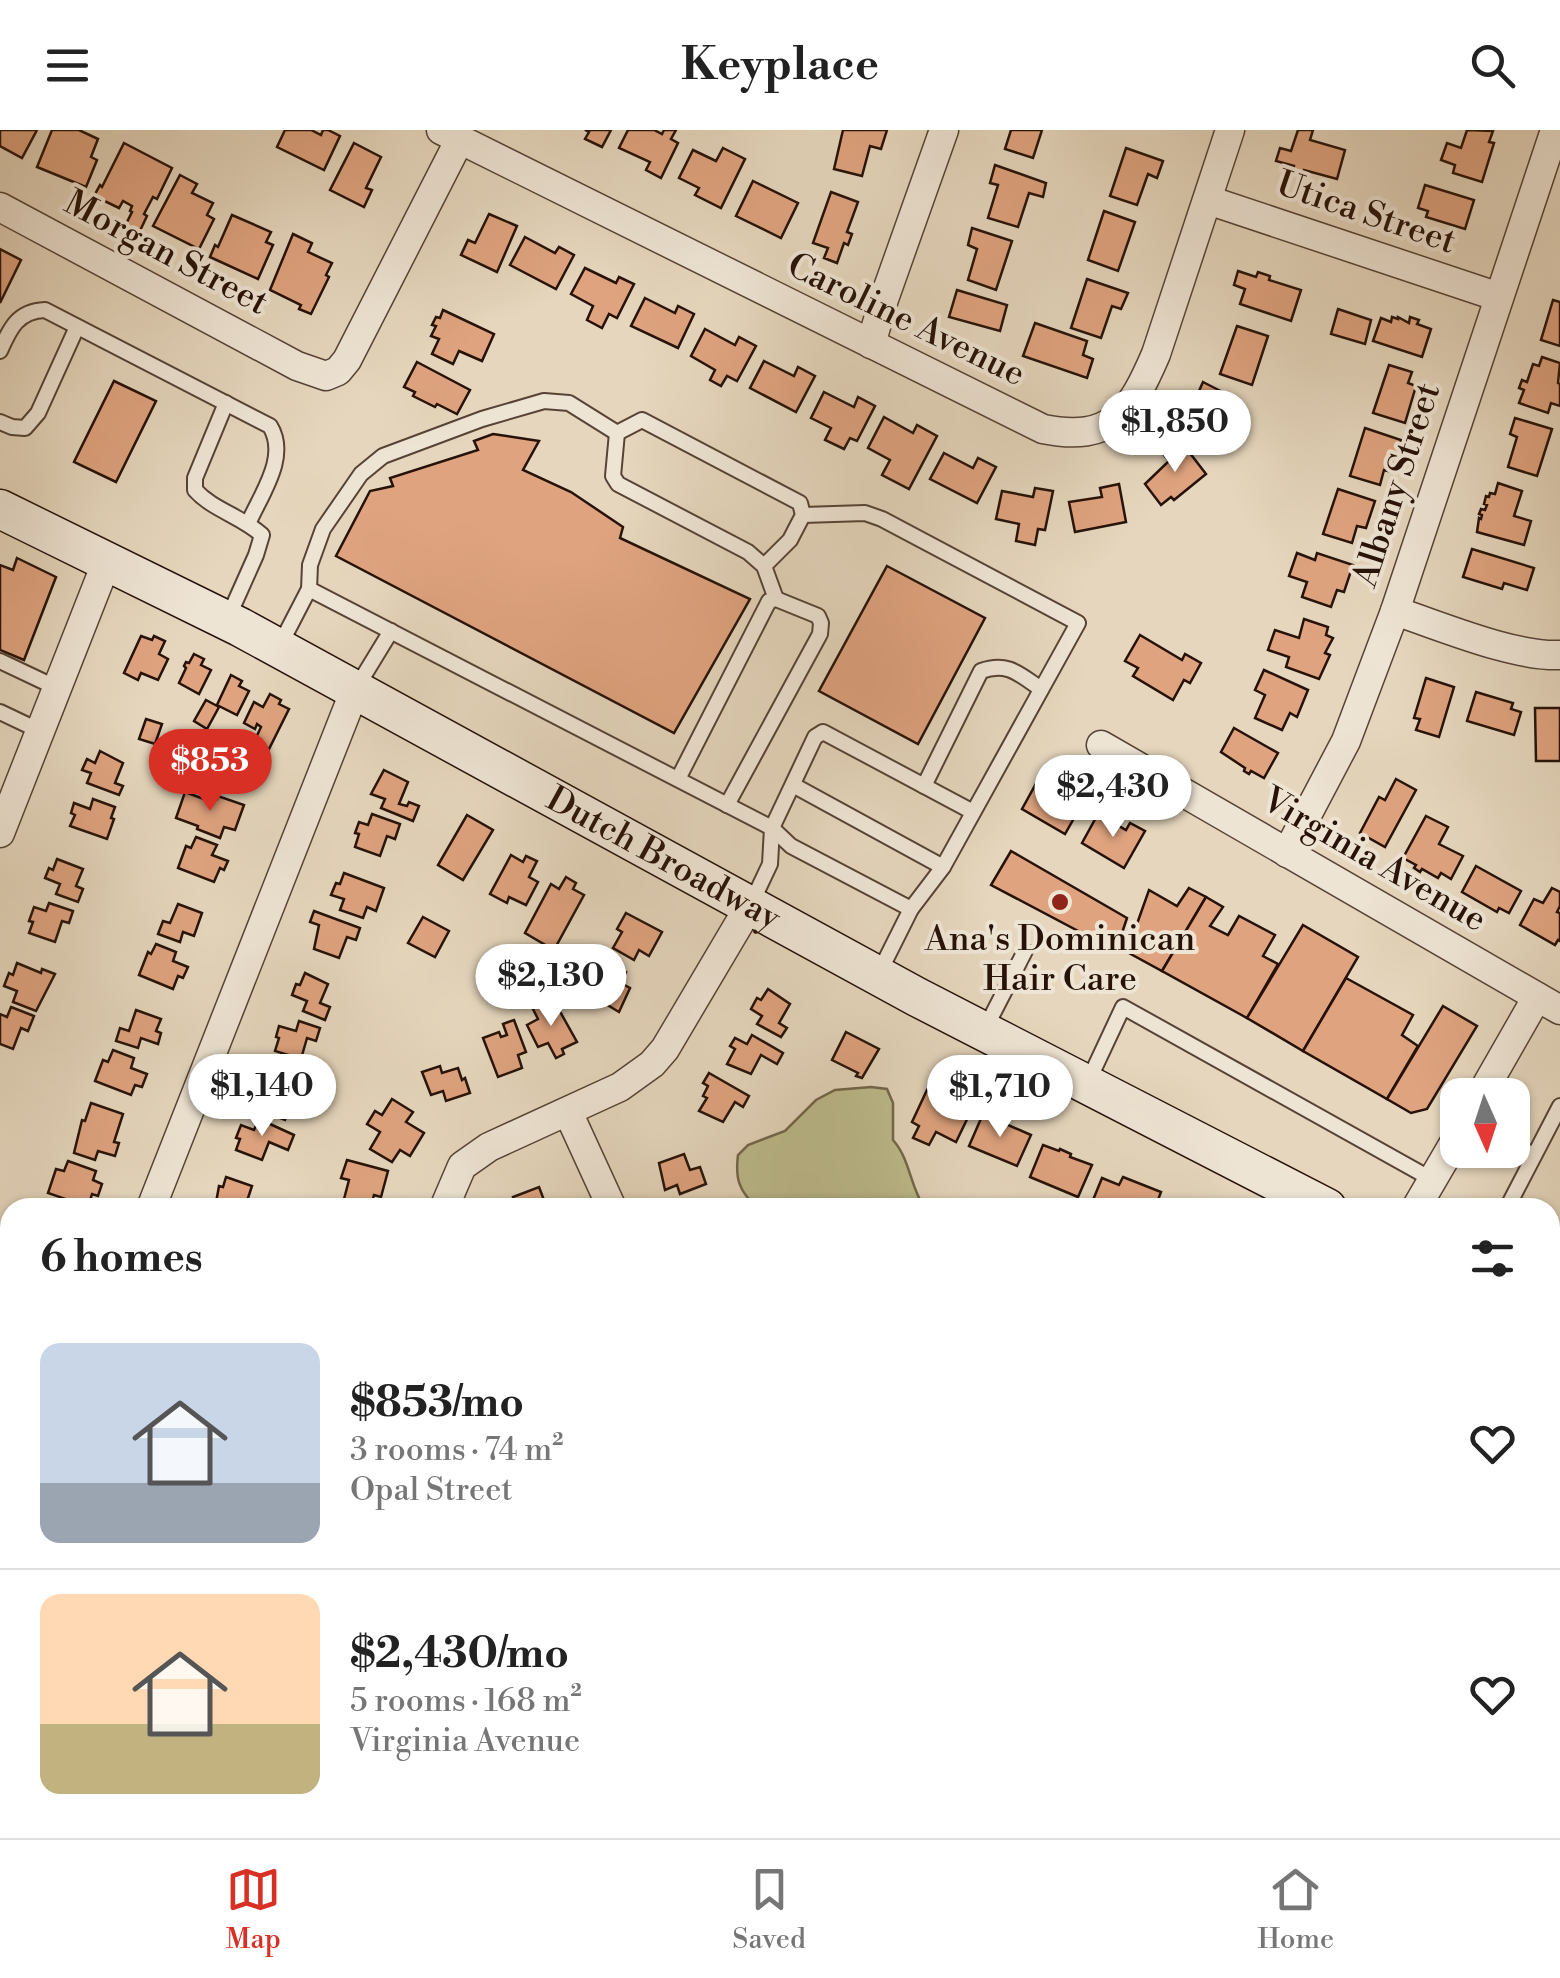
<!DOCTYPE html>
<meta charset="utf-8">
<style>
body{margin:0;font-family:"Libre Bodoni",serif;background:#f2f2f2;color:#222;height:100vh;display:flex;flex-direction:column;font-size:38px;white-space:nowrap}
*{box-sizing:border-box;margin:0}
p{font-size:32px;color:#767676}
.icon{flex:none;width:55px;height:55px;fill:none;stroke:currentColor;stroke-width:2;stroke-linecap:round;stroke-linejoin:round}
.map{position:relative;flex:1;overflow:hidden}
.side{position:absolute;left:0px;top:1068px;width:1560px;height:642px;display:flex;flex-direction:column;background:#fff;border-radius:30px 30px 0 0;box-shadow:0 2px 8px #0004}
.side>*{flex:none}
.needle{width:65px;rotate:177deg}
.controls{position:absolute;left:1440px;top:948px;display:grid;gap:20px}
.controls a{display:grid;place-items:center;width:90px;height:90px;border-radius:20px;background:#fff;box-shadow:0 2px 8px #0004;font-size:50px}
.price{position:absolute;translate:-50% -85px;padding:0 22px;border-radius:35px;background:#fff;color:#222;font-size:32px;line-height:65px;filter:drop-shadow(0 2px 5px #0008)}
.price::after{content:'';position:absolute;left:50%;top:60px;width:30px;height:22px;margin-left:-15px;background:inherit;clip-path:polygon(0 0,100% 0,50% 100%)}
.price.selected{background:#d93025;color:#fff}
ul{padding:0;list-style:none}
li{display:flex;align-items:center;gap:30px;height:250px;padding:0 40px}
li+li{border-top:2px solid #e0e0e0}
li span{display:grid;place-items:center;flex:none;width:280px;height:200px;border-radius:20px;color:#555}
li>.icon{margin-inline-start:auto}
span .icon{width:120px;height:120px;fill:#fffc;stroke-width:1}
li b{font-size:42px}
h2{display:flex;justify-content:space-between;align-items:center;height:120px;padding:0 40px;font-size:42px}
header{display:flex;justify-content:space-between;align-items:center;height:130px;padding:0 40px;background:#fff;font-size:45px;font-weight:700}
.menu{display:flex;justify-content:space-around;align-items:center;height:140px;border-top:2px solid #e0e0e0;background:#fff;font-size:28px;color:#767676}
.menu a{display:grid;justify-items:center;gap:5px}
.menu .selected{color:#d93025}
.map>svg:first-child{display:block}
.green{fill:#bdbb8c;stroke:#72664a;stroke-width:2.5}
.building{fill:#dfa37f;stroke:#261208;stroke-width:2.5}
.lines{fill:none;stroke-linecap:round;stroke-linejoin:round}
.lane-casing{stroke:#564335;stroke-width:18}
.street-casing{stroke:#564335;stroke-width:31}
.secondary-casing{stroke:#261208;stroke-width:41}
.lane{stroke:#eee4d4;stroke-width:14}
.street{stroke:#eee4d4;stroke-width:28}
.secondary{stroke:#eee4d4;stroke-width:38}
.poi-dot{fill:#8f2418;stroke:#eee4d4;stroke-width:4}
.labels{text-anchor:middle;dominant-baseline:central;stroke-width:8;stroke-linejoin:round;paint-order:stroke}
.street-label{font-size:35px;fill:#261208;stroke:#eee4d4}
.poi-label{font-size:35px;fill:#261208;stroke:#eee4d4}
</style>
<header><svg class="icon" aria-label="menu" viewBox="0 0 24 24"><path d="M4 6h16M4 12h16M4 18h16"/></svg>Keyplace<svg class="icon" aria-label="search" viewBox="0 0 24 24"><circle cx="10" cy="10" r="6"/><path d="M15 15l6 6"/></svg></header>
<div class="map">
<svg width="1560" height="1708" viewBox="0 0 1560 1708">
<rect width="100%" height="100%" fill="#e5d6bd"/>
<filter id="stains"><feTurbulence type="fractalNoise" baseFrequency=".002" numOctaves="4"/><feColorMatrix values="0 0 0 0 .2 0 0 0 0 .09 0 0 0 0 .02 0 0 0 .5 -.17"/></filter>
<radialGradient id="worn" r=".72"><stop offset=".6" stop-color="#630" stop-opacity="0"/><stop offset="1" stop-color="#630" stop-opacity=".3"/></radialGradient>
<!-- green -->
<path class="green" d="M871,957L887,959L893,973V1010C910,1029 910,1056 924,1077H756C739,1060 735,1049 738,1025L748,1015L785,1001L816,970L835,960Z"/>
<!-- building -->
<g class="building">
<polygon points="0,0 37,0 22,28 0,16"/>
<polygon points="52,0 79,0 98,9 91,27 97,30 86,57 37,37"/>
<polygon points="285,0 311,0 321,5 323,0 328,0 340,6 324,40 277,17"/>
<polygon points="585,0 611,0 602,17 585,9 589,2"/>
<polygon points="628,0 654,0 662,4 664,0 676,0 671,9 678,13 661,48 646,40 650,32 619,18"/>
<polygon points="843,0 887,0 881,19 870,16 862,46 834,39"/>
<polygon points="1011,0 1042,0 1033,28 1005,19"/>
<polygon points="1298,0 1313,0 1310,10 1345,20 1337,49 1304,40 1303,44 1293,41 1294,36 1276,31 1280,18 1291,21"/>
<polygon points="1467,0 1493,1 1489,12 1494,13 1482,52 1453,43 1455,35 1441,30 1447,13 1461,18"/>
<polygon points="124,13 172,38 157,69 153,67 144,84 147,86 137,107 123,100 132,82 130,81 132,76 123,71 119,78 94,66 100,55 102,57"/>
<polygon points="354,13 381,27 366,58 372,60 364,77 330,60"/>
<polygon points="723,18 745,29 721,78 695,65 699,58 679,48 693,20 716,31"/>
<polygon points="1126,18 1163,31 1157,48 1148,44 1137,75 1110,66"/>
<polygon points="995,35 1046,53 1043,67 1029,63 1018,97 988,88 998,55 990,53"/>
<polygon points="180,45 197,54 192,63 213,73 207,85 214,89 199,119 153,96"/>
<polygon points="753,51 798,73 781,108 736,86"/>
<polygon points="1425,55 1474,70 1465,99 1426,87 1428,81 1418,78"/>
<polygon points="831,62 858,72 847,102 852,104 848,115 844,113 837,133 824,128 828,118 813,113"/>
<polygon points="1104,81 1135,92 1118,141 1088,130"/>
<polygon points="489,84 517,96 497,142 461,125 468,110 475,113"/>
<polygon points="232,85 271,102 266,112 273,115 258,149 210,127 215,115 218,117"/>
<polygon points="972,98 1012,111 996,160 968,150 977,119 968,115"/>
<polygon points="293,104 312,113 308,122 332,133 326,145 329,147 311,184 299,179 301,175 270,160"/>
<polygon points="525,107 555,123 559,117 574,125 556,159 510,135"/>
<polygon points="0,119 21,130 0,173"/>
<polygon points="585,138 616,153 619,147 634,154 617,188 609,184 602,198 587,190 593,176 571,164"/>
<polygon points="1238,141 1256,147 1258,142 1270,146 1269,150 1301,160 1291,191 1240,174 1245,159 1234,155"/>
<polygon points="1087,149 1128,163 1121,179 1112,176 1101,208 1071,198"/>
<polygon points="957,160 1007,175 1000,201 949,187"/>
<polygon points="645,168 675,183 678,176 694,184 678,218 631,196"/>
<polygon points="1553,170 1560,172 1560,216 1541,210"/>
<polygon points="1338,179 1371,190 1365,214 1331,204"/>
<polygon points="443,180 494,204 482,231 459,221 453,234 432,224 439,209 431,206 436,196 432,195 436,187 440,188"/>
<polygon points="1392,187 1398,189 1398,187 1409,193 1410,187 1419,190 1417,194 1431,199 1422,227 1373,211 1381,188 1391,192"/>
<polygon points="1035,193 1087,211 1083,225 1093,229 1087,248 1023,226"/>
<polygon points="1237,196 1268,206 1252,255 1220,244"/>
<polygon points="705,199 735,215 739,207 756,216 737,251 727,246 721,256 710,250 715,240 691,226"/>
<polygon points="1542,227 1560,233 1558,253 1560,254 1560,276 1551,273 1548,283 1519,273 1524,260 1519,258 1522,250 1527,252 1533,234 1539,236"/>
<polygon points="764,231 794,246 798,237 815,246 796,282 750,258"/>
<polygon points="417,232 470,260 457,284 437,274 435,277 413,266 415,262 404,257"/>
<polygon points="1389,235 1412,242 1408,253 1416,256 1405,293 1373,283"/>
<polygon points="114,251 156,271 116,352 74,332"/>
<polygon points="1203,252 1238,270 1215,316 1189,303 1204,274 1195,270"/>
<polygon points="824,262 854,277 858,267 875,276 857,311 850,308 844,319 825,310 831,298 811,288"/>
<polygon points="884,287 913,303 917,295 937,306 909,359 882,345 890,330 868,318"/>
<polygon points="1515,288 1552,299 1537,346 1508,337 1517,307 1510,304"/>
<polygon points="1365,298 1401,310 1392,342 1384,340 1380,355 1350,346"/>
<polygon points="493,304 539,311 523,340 571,362 623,397 620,408 750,469 674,603 336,426 370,361 393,356 390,348 478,320 474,311"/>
<polygon points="1178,312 1183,320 1186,318 1206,344 1174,370 1171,367 1161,375 1145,354 1169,331 1163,324"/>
<polygon points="944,323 973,338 978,328 996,337 977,373 930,349"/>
<polygon points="1498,353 1522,361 1514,386 1531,391 1524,415 1477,402 1479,388 1481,389 1482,385 1479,384 1481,379 1485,380 1487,375 1484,374 1486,366 1489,367 1490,363 1495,364"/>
<polygon points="1119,354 1126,392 1075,402 1069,372 1102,367 1100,358"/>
<polygon points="1035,358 1053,361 1045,400 1038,399 1035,415 1016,411 1019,394 996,389 1002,361 1033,367"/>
<polygon points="1338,359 1375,371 1366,398 1357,396 1352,413 1323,404"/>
<polygon points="1472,419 1534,438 1527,460 1504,453 1502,459 1463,447"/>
<polygon points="1297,423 1315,430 1317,423 1353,435 1344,462 1337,460 1331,477 1302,467 1307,452 1289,446"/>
<polygon points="17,428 56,447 24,530 0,520 0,435 13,440"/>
<polygon points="887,436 985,488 918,614 819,561"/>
<polygon points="1304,489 1328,497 1326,505 1333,508 1325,523 1330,525 1319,549 1286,537 1289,527 1268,520 1275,500 1299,508"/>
<polygon points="1140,505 1182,530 1185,524 1201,533 1190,553 1184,550 1173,570 1133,546 1138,538 1125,531"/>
<polygon points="141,506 152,510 154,506 165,511 159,524 168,529 158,550 141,543 138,550 124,543"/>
<polygon points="194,524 204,529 201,535 211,540 199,564 179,553 186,538 184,536 186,532 189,533"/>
<polygon points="1264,540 1308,560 1297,587 1290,583 1282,600 1255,588 1265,565 1255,560"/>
<polygon points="231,545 242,551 239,556 249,561 237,585 217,575"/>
<polygon points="1426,548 1454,557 1439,607 1416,600 1420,589 1414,588"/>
<polygon points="1476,562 1513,573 1511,579 1521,582 1514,605 1467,591"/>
<polygon points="270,564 281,570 279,574 289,579 269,619 254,612 261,597 257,594 255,599 244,593 254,572 263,577"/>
<polygon points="206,570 219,577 207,599 194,591"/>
<polygon points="1535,578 1560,578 1560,631 1536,631"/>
<polygon points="146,589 162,594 155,614 139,609"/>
<polygon points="1234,598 1278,623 1264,648 1251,641 1249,644 1244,641 1245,638 1221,622"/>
<polygon points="100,621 123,633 115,653 123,656 119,665 87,653 91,643 82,640 87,629 95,633"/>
<polygon points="384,640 408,652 399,674 407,676 409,672 419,676 413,691 381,678 385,669 371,664"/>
<polygon points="1396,649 1416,660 1385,717 1360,703 1379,667 1385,670"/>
<polygon points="1038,650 1066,666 1070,658 1086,667 1065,704 1022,679"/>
<polygon points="185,662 209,671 211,667 217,669 218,666 244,675 235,700 224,697 220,708 197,699 198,696 176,688"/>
<polygon points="93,669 115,677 111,688 114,689 107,709 70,696 75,685 71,683 74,673 90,679"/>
<polygon points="372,684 400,694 395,709 387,706 380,726 355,717 359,704 355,703 359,692 368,695"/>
<polygon points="1098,684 1126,700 1130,693 1145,701 1124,738 1082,713"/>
<polygon points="467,685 493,700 463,750 438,735"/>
<polygon points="1426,686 1448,697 1439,714 1463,726 1451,749 1441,743 1438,748 1422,739 1420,742 1414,738 1416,735 1403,728"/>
<polygon points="196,707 217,715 212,725 228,731 224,740 220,738 214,752 178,738 186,716 191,718"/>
<polygon points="1011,721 1127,788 1116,821 991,755"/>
<polygon points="511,725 523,732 526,726 537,731 529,747 538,752 526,775 509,767 507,773 490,764"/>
<polygon points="57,729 83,739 76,756 83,759 78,772 56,764 60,754 45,748 49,738 53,740"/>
<polygon points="1476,736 1521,761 1509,783 1499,778 1497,782 1462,762"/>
<polygon points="344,743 384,758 376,781 367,777 363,788 340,780 344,769 331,765 336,753 340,754"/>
<polygon points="566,747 576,753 573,759 584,765 554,820 525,803 551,754 559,759"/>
<polygon points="1189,758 1206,767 1162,841 1127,822 1149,760 1177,776"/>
<polygon points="1552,758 1560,762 1560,776 1557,782 1560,783 1560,811 1558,810 1555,815 1520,795 1534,769 1543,773"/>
<polygon points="1206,767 1223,777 1210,796 1228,805 1239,786 1275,805 1263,826 1278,834 1247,888 1162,841"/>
<polygon points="49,773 73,781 69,793 62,791 55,812 29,803 33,792 29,791 34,777 46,781"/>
<polygon points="178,774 202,783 194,806 183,802 180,812 158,804 163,791 170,793"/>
<polygon points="314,781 360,798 356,810 347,807 339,828 314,819 319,795 310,792"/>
<polygon points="626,783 662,802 649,826 639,820 634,830 613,818 622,802 617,799"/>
<polygon points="423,787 449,801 435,827 408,813"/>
<polygon points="1303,795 1358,827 1303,921 1247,888"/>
<polygon points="156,814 176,822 173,831 188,837 183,848 178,846 173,859 139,845 148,822 151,824"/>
<polygon points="605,832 626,842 621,853 630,858 619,882 596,868 604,852 597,849"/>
<polygon points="17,833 41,843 42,839 55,844 36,881 13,872 17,861 4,856 9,843 13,845"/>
<polygon points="305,843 328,854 320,873 330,877 325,890 303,881 307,871 292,865 296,854 300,855"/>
<polygon points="1346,848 1413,885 1402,905 1418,916 1387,969 1303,921"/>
<polygon points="768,859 790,874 779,893 787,898 781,907 757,894 762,886 751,879 757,868 761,870"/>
<polygon points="553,869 577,912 562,919 564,924 556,928 548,913 538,917 527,895 538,889 533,879"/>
<polygon points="1443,876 1477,896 1427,979 1411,983 1387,969"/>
<polygon points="11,877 34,886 28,901 21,898 13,919 0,914 0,884 7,887"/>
<polygon points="136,880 161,889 156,901 161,903 158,914 141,908 138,918 116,911 120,898 129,901"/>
<polygon points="514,890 526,922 518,925 522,938 498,947 483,908 499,902 501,907 507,905 503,894"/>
<polygon points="299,891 320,898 316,911 307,908 301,929 275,921 279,908 276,907 279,896 296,901"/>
<polygon points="846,902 879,919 862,948 856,946 858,943 832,930"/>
<polygon points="752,905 783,923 777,934 761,925 751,944 727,934 735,919 730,916 735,908 747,914"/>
<polygon points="113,920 134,928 131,938 147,944 142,957 135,955 131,965 95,951 103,930 108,932"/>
<polygon points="440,936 442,943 458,938 462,950 465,948 470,963 446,971 443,961 431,965 422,942"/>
<polygon points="709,943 749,966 743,977 735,972 723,992 699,981 707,968 703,966 708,956 703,953"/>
<polygon points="265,946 290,955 289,957 301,962 294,980 290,978 285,990 249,976 257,955 261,956"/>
<polygon points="927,960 971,981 956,1012 936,1002 929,1015 913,1008 919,996 912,992"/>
<polygon points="392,969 413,982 406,992 424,1003 410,1026 400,1020 392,1032 370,1019 380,1002 367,994 375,981 382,985"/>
<polygon points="91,973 123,984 114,1012 119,1013 115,1026 98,1021 95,1030 74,1023 82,990 85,991"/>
<polygon points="983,984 1031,1005 1017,1036 969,1016"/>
<polygon points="259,989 294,1005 288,1020 269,1012 262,1030 236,1020 240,1009 236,1008 241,995 254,1000"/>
<polygon points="1043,1015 1059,1021 1060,1019 1071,1024 1070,1027 1092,1035 1078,1067 1030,1047"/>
<polygon points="684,1024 690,1040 700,1037 706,1054 680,1064 677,1055 665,1060 659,1033"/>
<polygon points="347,1030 388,1041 381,1067 374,1065 371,1076 344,1069 349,1050 341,1048"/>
<polygon points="68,1031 96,1041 93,1050 102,1054 98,1066 92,1064 88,1077 48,1063 56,1039 64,1041"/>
<polygon points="226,1047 252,1056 245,1077 247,1078 215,1078 219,1056 223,1057"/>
<polygon points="1123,1047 1161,1062 1155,1078 1096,1078 1091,1075 1102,1048 1119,1055"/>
<polygon points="539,1057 547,1078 517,1078 513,1067"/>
<polygon points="0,1628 10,1632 10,1667 0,1664 2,1655 0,1654"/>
<polygon points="98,1700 140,1700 142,1701 139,1708 100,1708 96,1706"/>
<polygon points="564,1700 599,1700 596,1708 566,1708 562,1706"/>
<polygon points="890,1700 948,1700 955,1703 953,1708 909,1708"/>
<polygon points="1009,1700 1027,1700 1026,1708 974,1708 975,1701 1008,1706"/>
<polygon points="1062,1700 1098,1700 1095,1704 1101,1708 1055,1708"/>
<polygon points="1188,1700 1232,1700 1228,1708 1186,1708"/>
</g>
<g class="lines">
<defs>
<g id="lane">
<path d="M0,221C10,198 18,181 45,180L270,296C289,327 261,364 248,394"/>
<path d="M226,273L195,348V360C213,380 241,386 262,405L256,425L227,490"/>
<polyline points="0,292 12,297 25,298 38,283 77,197"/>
<polyline points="803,385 865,383 882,389 1078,493 943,737 911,779 878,845"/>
<polyline points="764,436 790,410 803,385 800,373 642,290 617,303 613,346 618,354 748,422 764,436 776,469"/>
<polyline points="309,459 772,698 791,716 911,779"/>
<polyline points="279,517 309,459 310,435 323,399 361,344 383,326 482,289 544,271 569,273 617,303"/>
<polyline points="0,531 57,558"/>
<polyline points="355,560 391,501"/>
<polyline points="0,582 40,601"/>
<polyline points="678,649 769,471 776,469 818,486 821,493 820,504 727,675"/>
<polyline points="793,655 943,737"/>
<path d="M924,656L981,541C1008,531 1020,545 1041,559"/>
<polyline points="752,772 770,734 772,698 815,607 823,602 973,682"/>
<polyline points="984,901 1025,821"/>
<polyline points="1087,954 1123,877 1433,1050"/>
<polyline points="1512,1014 1534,1025"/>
<polyline points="1507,1078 1560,976"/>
<polyline points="1550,1106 1560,1111"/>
</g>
<g id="street">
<path d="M441,0L1043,299C1112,313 1131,282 1156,224L1230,0"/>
<polyline points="1208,70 1499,167"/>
<polyline points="0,77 297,236 326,246 338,241 347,230 459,11"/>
<polyline points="871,214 884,169 944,0"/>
<path d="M1395,481C1441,496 1513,527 1560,525"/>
<polyline points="1101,615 1560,880"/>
<polyline points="0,703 107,431"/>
<polyline points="1287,723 1346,611 1395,481 1555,0"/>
<polyline points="1481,965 1537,867"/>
<polyline points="568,982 612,1078"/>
<polyline points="151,1078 355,560"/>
<polyline points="444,1078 462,1036 489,1017 620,957 652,934 665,919 749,777"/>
<polyline points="1416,1078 1458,1006"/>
<polyline points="0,1220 10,1224"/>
<polyline points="0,1466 10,1440"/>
<polyline points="197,1708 200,1700"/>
<polyline points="502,1708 505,1700"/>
<polyline points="822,1708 825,1700"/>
<polyline points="1290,1708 1294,1700"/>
</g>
<g id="secondary">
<path id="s1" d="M0,379L240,497L917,867L1327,1078"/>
<polyline points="1550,1200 1560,1206"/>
</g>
</defs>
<!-- lane casing -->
<use href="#lane" class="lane-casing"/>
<!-- street casing -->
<use href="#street" class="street-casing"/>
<!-- secondary casing -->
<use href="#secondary" class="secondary-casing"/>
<!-- lane -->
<use href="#lane" class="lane"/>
<!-- street -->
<use href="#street" class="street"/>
<!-- secondary -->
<use href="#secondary" class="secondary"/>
</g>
<!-- markers -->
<circle class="poi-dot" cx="1060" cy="772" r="10"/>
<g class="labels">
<!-- street labels -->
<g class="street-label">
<text transform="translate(1366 83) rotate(19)">Utica Street</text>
<text transform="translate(166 123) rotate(28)">Morgan Street</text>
<text transform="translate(906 190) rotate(26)">Caroline Avenue</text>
<text transform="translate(1397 355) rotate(-72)">Albany Street</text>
<text stroke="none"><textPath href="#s1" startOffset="750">Dutch Broadway</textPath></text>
<text transform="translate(1374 730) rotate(30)">Virginia Avenue</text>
</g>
<!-- poi labels -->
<g class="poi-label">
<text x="1060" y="809">Ana's Dominican<tspan x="1060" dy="40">Hair Care</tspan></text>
</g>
</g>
<rect width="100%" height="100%" filter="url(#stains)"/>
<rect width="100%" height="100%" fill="url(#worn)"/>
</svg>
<div class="controls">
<a><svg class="needle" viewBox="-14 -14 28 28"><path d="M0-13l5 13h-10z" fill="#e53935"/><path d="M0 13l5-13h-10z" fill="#767676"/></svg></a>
</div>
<b class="price" style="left:1175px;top:345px">$1,850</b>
<b class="price selected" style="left:210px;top:684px">$853</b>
<b class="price" style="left:1113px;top:710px">$2,430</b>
<b class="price" style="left:551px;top:899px">$2,130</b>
<b class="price" style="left:262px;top:1009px">$1,140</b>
<b class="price" style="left:1000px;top:1010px">$1,710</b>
<section class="side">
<h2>6 homes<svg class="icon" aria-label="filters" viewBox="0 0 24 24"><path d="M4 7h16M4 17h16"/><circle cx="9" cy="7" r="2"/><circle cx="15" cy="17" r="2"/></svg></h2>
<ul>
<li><span style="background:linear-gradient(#c9d6e8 70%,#9aa5b1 0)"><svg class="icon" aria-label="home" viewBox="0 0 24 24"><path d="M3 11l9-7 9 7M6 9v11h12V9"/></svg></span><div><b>$853/mo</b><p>3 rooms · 74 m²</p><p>Opal Street</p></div><svg class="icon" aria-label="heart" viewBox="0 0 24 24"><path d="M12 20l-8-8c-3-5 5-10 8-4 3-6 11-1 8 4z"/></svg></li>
<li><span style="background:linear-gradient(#ffd9b3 65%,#c2b280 0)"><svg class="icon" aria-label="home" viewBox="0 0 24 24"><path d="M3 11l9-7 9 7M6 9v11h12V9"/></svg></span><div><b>$2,430/mo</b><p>5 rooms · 168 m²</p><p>Virginia Avenue</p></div><svg class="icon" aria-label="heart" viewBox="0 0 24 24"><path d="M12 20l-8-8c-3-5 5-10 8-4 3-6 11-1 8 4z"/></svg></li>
</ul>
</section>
</div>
<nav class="menu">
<a class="selected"><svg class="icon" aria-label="map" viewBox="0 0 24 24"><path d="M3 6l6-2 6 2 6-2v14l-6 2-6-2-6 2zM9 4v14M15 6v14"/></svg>Map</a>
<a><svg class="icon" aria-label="saved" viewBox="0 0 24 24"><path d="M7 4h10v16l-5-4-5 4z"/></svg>Saved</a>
<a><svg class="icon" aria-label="home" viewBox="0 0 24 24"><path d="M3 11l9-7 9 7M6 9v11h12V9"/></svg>Home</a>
</nav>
